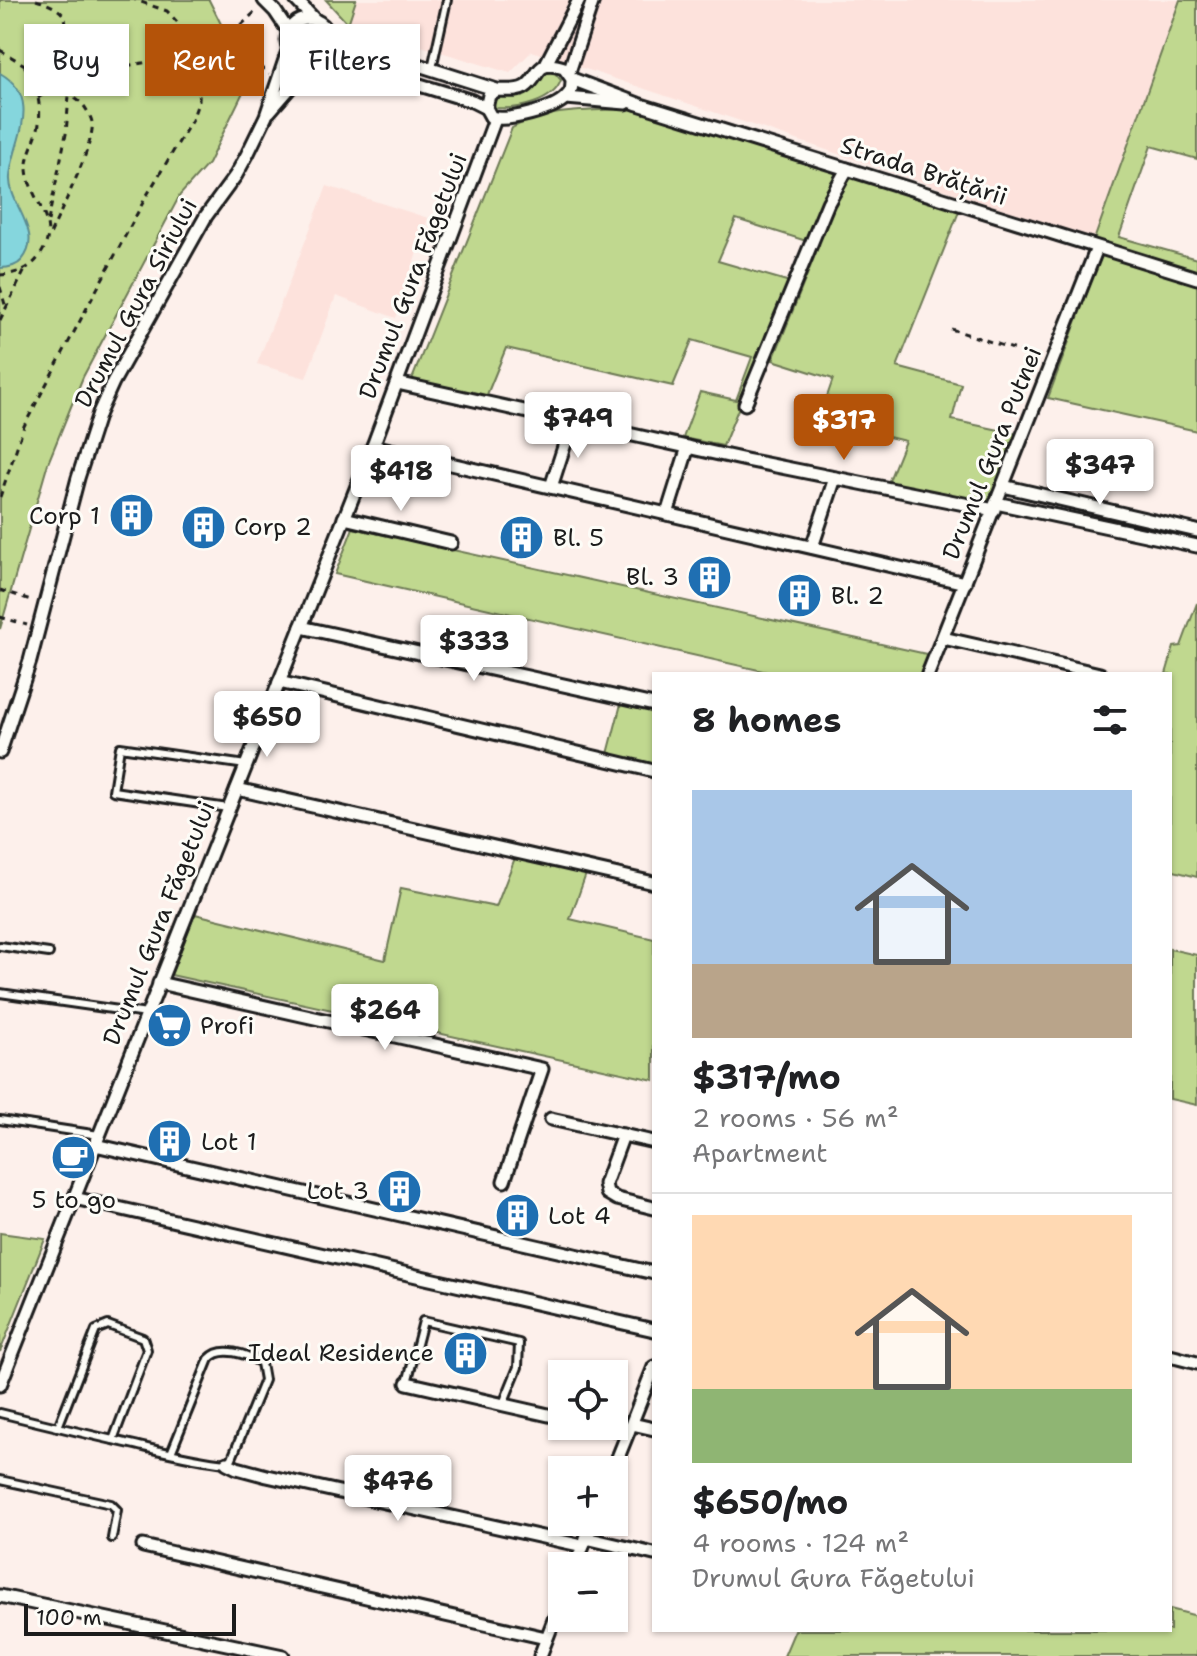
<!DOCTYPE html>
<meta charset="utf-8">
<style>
body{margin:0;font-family:"Shantell Sans",sans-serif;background:#f2f2f2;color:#202124;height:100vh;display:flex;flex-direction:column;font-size:30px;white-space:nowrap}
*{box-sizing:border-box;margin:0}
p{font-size:26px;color:#757577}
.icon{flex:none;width:44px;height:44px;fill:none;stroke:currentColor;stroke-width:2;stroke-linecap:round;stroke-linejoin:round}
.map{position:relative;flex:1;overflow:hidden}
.side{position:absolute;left:652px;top:672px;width:520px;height:960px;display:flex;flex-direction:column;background:#fff;border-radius:0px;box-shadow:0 2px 6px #0004}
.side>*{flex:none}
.banner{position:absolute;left:24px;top:24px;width:508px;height:72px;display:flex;gap:16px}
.buttons{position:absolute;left:548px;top:1360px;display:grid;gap:16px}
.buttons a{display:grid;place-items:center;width:80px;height:80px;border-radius:0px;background:#fff;box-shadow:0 2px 6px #0004;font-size:40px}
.scale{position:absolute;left:24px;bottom:20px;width:212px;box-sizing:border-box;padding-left:8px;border:4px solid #1c1c1c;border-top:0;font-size:22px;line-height:28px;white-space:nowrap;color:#1c1c1c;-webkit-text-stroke:6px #fdfcf7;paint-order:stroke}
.price{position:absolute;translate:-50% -68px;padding:0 18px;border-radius:8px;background:#fff;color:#222;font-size:26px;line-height:52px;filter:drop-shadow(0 2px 4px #0008)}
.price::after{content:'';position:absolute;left:50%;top:48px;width:24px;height:18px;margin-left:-12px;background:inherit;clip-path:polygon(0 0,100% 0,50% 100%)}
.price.current{background:#b45309;color:#fff}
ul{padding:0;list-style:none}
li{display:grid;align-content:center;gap:16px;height:424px;padding:0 40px}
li+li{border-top:2px solid #e0e0e0}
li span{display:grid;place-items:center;height:248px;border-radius:0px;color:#555}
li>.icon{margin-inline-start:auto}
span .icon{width:144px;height:144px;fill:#fffc;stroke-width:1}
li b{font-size:34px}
h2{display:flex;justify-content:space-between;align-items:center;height:96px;padding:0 40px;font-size:34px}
.chip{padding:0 28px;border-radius:0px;background:#fff;box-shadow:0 2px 6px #0004;font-size:28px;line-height:72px}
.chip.current{background:#b45309;color:#fff}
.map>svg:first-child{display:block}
.built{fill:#fde2dc}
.green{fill:#c0d88f;stroke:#6e7a56;stroke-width:2}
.water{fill:#85d6dd;stroke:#5b8c90;stroke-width:2}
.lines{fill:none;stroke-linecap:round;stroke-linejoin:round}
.lane-casing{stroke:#1c1c1c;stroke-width:12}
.street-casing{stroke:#1c1c1c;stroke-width:17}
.path{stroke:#1c1c1c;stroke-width:3;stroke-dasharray:6 6;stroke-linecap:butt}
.lane{stroke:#fdfcf7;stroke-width:6}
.street{stroke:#fdfcf7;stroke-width:11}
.labels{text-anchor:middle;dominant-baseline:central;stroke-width:6;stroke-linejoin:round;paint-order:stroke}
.street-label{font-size:24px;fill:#1c1c1c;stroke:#fdfcf7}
.poi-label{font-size:24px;fill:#1c1c1c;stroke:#fdfcf7;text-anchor:start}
</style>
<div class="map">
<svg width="1197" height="1656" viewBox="0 0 1197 1656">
<rect width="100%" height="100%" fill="#fdf0eb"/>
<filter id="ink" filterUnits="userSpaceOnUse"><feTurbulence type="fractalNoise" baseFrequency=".0125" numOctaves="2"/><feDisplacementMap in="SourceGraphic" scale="16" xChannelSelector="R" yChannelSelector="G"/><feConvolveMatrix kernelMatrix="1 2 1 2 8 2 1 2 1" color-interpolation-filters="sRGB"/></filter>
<g filter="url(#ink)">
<!-- built -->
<g class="built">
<polygon points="356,0 1180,0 1094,240 532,51 510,73 348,24"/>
<polygon points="327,186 428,218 396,318 336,296 306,378 257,364"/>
</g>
<!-- green -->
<g class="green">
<polygon points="0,0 209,0 249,80 208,164 180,195 83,377 48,463 0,629"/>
<polygon points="326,0 356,0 348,24"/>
<polygon points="1180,0 1197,0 1197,159 1151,146 1119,237 1197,259 1197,431 1048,398 1100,258 1094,240"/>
<circle cx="308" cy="39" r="12"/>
<path d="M547,71L554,72L561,80C554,102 517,110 496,108L493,104L497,97L520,95L541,74Z"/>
<path d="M632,109L960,209L897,367L961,384L952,420L1018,434L988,505L888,483L905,441L819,420L833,379L773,360L819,245L736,219L718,261L790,282L723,446L683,438L700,392L736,400L752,357L692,340L673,386L506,348L486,397L411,382L512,128C548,108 591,111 632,109Z"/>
<polygon points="353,528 931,655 926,674 776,674 335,574"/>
<polygon points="1197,603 1197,877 1170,870 1170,674 1166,674 1174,647 1181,646"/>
<polygon points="621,704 654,712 654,765 608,754"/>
<polygon points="515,858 586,874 570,919 654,939 654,1080 171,975 195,914 385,960 401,888 496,907"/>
<polygon points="1170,949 1197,955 1197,1105 1170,1099"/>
<polygon points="0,1233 45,1239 0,1352"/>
<polygon points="1170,1609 1197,1616 1197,1656 784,1656 795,1630 1170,1630"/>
</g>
<!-- water -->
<path class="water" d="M0,73C45,99 12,143 10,177C8,204 45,233 22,260C17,266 9,268 0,268Z"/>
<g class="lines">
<defs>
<g id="lane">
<polyline points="432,68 447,0"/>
<polyline points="228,808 113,791 120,747 246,765"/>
<polyline points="0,946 49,953"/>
<polyline points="0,993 147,1014"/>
<polyline points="0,1120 99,1135"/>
<polyline points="407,1383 423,1321 519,1343 518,1367 503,1404"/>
<path d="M0,1413C45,1424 90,1435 135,1445C165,1452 196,1460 227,1463L232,1458L264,1380L261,1363C247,1354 221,1345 209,1359L171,1453"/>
<polyline points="58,1427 96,1330 108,1325 143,1338 147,1350 113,1440"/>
<polyline points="0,1480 111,1504 117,1510 112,1538"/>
</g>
<g id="street">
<polyline points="264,0 275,11 289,32"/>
<polyline points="296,0 315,20"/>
<circle cx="308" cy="40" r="21"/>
<path d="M328,34L343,41L497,90C506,90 517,92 525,87C541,77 534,58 564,68L572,79C572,87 572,92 566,97C554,110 507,122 491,117L486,108L489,95L497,90"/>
<polyline points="322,55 472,101 486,108"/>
<polyline points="545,66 579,0"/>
<polyline points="569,72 593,0"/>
<polyline points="572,79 638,104 1197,278"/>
<polyline points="566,98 626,103"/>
<polyline points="269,112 315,59"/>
<polyline points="397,383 746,460 994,510"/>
<polyline points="745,404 828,203 847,169"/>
<polyline points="373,446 965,583"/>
<polyline points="1003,486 1197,531"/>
<polyline points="551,487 572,422"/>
<polyline points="996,503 1197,546"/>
<polyline points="667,514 688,447"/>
<polyline points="344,518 451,543"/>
<polyline points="812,547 835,478"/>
<polyline points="301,627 654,705"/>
<polyline points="943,638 1100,674"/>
<polyline points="928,674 1097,248"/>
<polyline points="279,682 654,771"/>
<polyline points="0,752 30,661 78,478 99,413 113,382 206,216 236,175 247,155 266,116 289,48"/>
<polyline points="237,789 654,883"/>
<polyline points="159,983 542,1069 504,1181"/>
<polyline points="551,1119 654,1142"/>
<polyline points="623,1135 605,1184 607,1193 617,1199 654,1208"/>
<polyline points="95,1145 654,1273"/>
<polyline points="74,1198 654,1330"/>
<polyline points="1170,1356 1197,1363"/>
<polyline points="407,1383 562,1418"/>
<polyline points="0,1385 373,446 495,119"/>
<polyline points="632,1424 654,1429"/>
<polyline points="600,1426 628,1432"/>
<polyline points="227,1463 237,1468 267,1476 583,1546"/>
<polyline points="613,1470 654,1367"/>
<polyline points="586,1538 654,1554"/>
<polyline points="143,1546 546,1638"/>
<polyline points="575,1566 593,1522"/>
<polyline points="0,1596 283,1656"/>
<polyline points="540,1656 562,1599"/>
</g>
</defs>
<!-- lane casing -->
<use href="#lane" class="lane-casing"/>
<!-- street casing -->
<use href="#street" class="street-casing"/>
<!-- path -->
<g class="path">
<path d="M36,0C99,19 41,45 48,73C53,91 73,93 84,106C87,110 91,117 92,122C96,143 58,216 48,239"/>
<polyline points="238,28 240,51 269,74"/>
<polyline points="186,34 238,28"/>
<polyline points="0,50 23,64 65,79"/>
<polyline points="215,50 256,11"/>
<polyline points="38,98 65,79 81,74 215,50 240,51"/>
<polyline points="48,221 66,134 69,95"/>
<path d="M0,275C15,274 29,270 38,258C66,222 25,199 27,164C28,152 35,141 38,129C43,106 36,82 23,64"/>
<polyline points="0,287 6,308"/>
<polyline points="0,320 25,270"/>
<polyline points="951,329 1041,358"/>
<polyline points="0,497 24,426 147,195 192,120 199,100 200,81 180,25 167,11 135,0"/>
<polyline points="0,590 34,601"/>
<polyline points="0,617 27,625"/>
</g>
<!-- lane -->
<use href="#lane" class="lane"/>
<!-- street -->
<use href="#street" class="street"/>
</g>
</g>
<!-- icons -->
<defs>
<symbol id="building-disc" viewBox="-11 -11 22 22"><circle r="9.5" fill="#1f6fb2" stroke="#fdfcf7"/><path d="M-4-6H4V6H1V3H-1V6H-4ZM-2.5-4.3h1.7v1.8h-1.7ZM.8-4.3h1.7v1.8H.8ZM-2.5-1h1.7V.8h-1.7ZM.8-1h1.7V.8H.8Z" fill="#fff"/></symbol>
<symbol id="supermarket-disc" viewBox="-11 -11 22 22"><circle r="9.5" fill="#1f6fb2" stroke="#fdfcf7"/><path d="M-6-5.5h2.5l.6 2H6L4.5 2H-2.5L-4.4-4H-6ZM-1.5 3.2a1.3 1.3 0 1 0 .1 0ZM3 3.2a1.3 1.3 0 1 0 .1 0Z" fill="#fff"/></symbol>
<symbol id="cafe-disc" viewBox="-11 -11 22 22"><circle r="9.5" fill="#1f6fb2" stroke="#fdfcf7"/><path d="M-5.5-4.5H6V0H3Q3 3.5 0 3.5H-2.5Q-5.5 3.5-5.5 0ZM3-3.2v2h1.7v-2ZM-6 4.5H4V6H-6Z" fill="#fff"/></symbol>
</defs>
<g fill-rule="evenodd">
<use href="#building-disc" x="106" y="490" width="51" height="51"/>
<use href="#building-disc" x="178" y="502" width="51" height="51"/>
<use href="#building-disc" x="496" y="512" width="51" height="51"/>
<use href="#building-disc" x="684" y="552" width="51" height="51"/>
<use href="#building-disc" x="774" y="570" width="51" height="51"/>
<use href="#supermarket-disc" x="144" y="1000" width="51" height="51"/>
<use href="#building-disc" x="144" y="1116" width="51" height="51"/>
<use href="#cafe-disc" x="48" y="1132" width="51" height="51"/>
<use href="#building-disc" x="374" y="1166" width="51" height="51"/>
<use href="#building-disc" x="492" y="1190" width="51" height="51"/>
<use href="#building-disc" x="440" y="1328" width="51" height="51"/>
</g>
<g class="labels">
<!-- street labels -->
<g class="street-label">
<text transform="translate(924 171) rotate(18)">Strada Brățării</text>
<text transform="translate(413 276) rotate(-69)">Drumul Gura Făgetului</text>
<text transform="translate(136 303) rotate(-62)">Drumul Gura Siriului</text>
<text transform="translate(992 453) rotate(-68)">Drumul Gura Putnei</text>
<text transform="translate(159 923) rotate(-68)">Drumul Gura Făgetului</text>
</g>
<!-- poi labels -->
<g class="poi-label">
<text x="100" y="516" text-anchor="end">Corp 1</text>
<text x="234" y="527">Corp 2</text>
<text x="553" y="538">Bl. 5</text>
<text x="679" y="577" text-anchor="end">Bl. 3</text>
<text x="831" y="596">Bl. 2</text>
<text x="200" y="1026">Profi</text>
<text x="201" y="1142">Lot 1</text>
<text x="369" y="1191" text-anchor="end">Lot 3</text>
<text x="74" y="1200" text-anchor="middle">5 to go</text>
<text x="548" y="1216">Lot 4</text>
<text x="434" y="1353" text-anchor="end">Ideal Residence</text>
</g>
</g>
</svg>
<div class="buttons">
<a><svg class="icon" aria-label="locate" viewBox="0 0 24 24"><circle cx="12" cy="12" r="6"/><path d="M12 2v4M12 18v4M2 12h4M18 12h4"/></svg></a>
<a>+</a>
<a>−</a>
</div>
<div class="scale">100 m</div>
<b class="price" style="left:578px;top:460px">$749</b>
<b class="price current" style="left:844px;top:462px">$317</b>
<b class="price" style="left:1100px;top:507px">$347</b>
<b class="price" style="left:401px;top:513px">$418</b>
<b class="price" style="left:474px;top:683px">$333</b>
<b class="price" style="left:267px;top:759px">$650</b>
<b class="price" style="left:385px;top:1052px">$264</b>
<b class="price" style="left:398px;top:1523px">$476</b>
<div class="banner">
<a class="chip">Buy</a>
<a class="chip current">Rent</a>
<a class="chip">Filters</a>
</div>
<section class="side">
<h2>8 homes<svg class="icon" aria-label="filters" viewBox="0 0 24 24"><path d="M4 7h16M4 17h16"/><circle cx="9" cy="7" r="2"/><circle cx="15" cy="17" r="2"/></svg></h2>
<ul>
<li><span style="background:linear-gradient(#a9c7e8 70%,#b9a48a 0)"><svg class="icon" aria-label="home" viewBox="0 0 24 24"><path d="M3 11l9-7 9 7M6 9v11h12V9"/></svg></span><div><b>$317/mo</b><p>2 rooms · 56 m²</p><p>Apartment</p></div></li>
<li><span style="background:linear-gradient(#ffd9b3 70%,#8fb573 0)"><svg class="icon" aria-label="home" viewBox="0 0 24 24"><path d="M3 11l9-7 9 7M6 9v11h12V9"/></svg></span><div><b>$650/mo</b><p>4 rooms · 124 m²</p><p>Drumul Gura Făgetului</p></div></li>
</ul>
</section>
</div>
